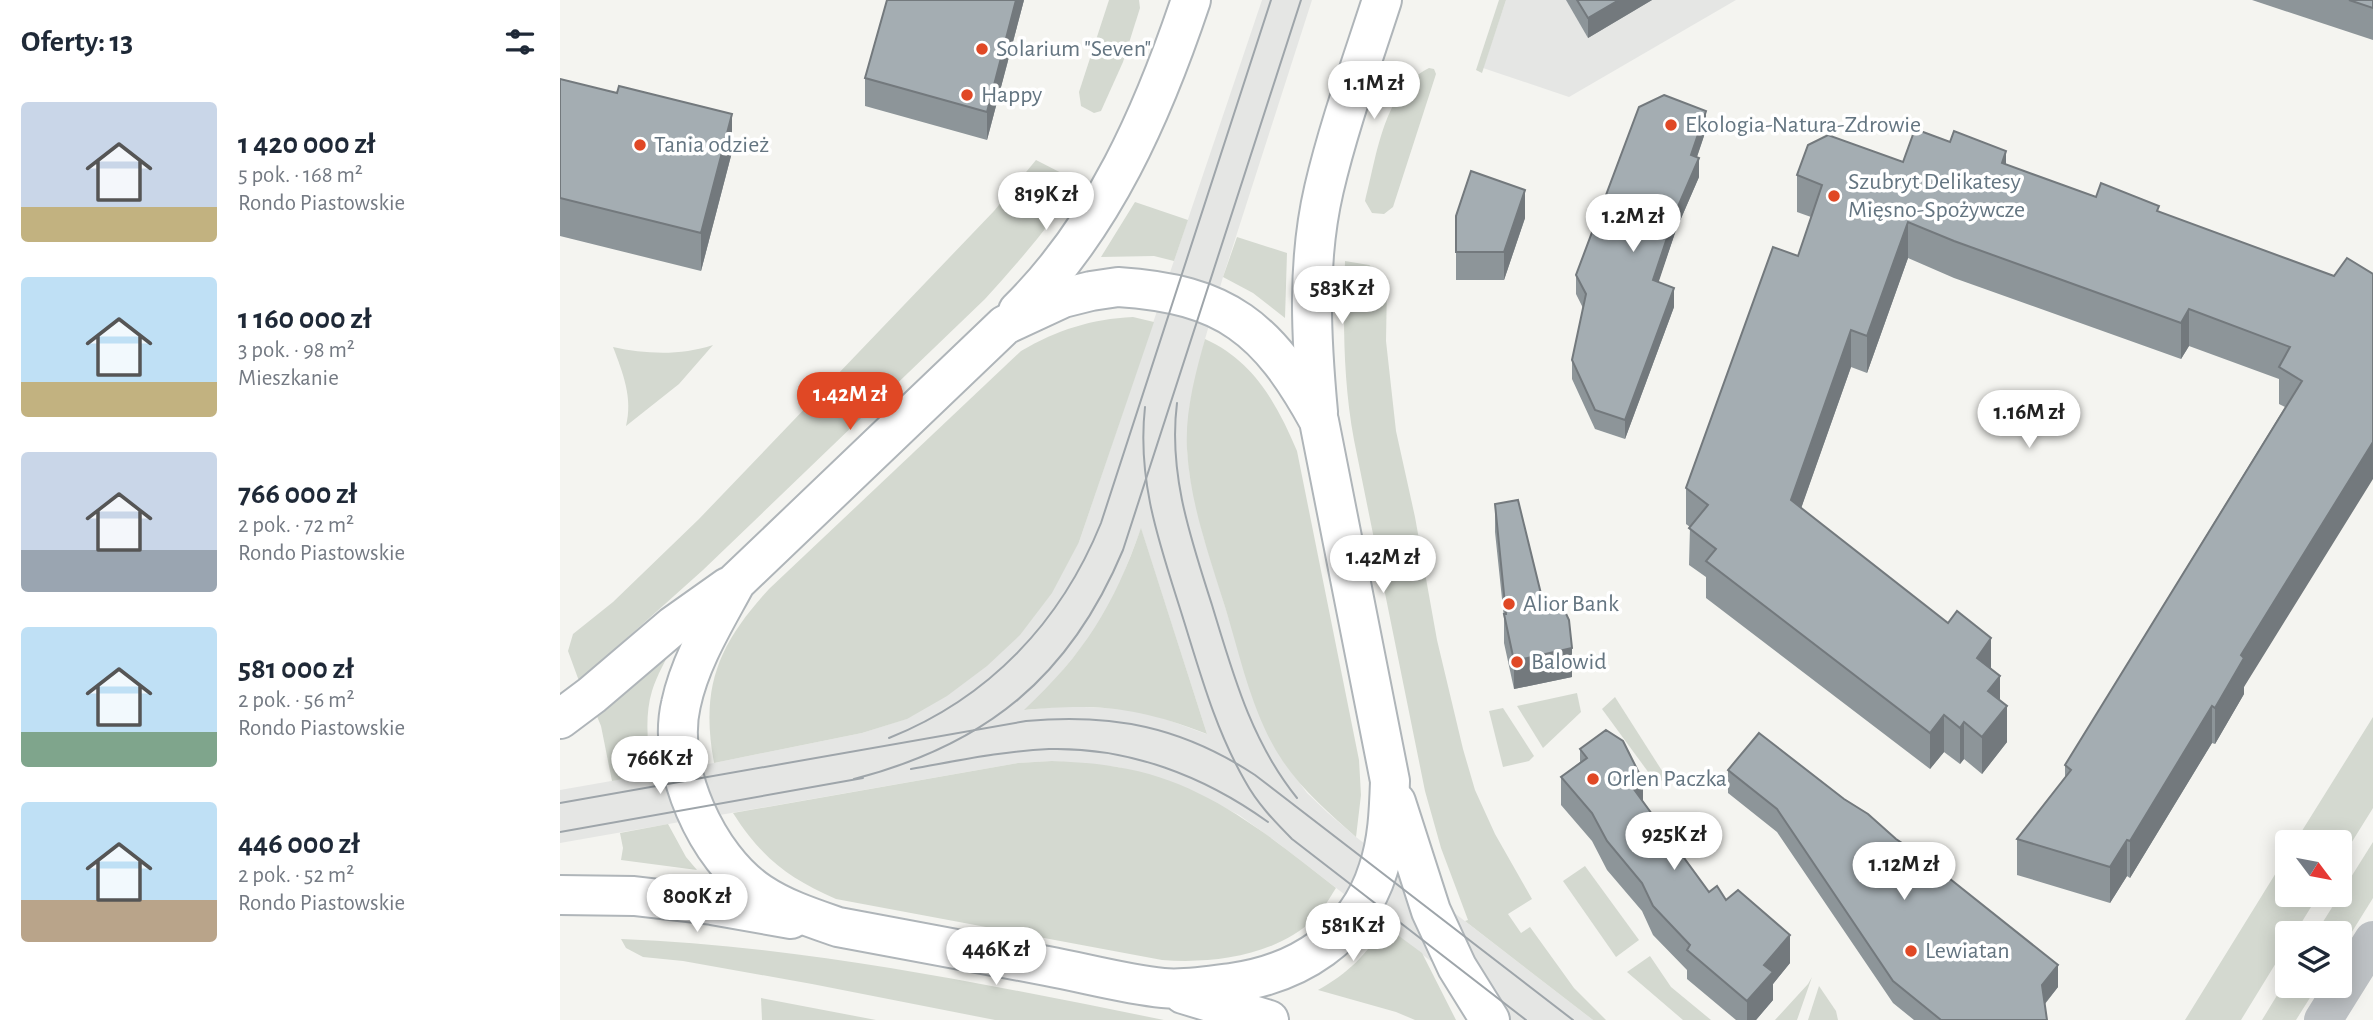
<!DOCTYPE html>
<html lang="pl">
<meta charset="utf-8">
<style>
body{margin:0;font-family:"Alegreya Sans",sans-serif;background:#f2f2f3;color:#1f2937;height:100vh;display:flex;flex-direction:column;font-size:26px;white-space:nowrap}
*{box-sizing:border-box;margin:0}
p{font-size:23px;color:#747a83}
.icon{flex:none;width:38px;height:38px;fill:none;stroke:currentColor;stroke-width:2;stroke-linecap:round;stroke-linejoin:round}
.map{position:relative;flex:1;overflow:hidden}
.side{display:flex;flex-direction:column;background:#fff;width:560px}
.side>*{flex:none}
.needle{width:46px;rotate:122deg}
.fabs{position:absolute;left:1715px;top:830px;display:grid;gap:14px}
.fabs a{display:grid;place-items:center;width:77px;height:77px;border-radius:7px;background:#fff;box-shadow:0 4px 18px #0003;font-size:35px}
.price{position:absolute;translate:-50% -60px;padding:0 16px;border-radius:24px;background:#fff;color:#222;font-size:23px;line-height:46px;filter:drop-shadow(0 2px 4px #0008)}
.price::after{content:'';position:absolute;left:50%;top:42px;width:21px;height:16px;margin-left:-10px;background:inherit;clip-path:polygon(0 0,100% 0,50% 100%)}
.price.on{background:#e04825;color:#fff}
ul{padding:0;list-style:none}
li{display:flex;align-items:center;gap:21px;height:175px;padding:0 21px}
li span{display:grid;place-items:center;flex:none;width:196px;height:140px;border-radius:7px;color:#555}
li>.icon{margin-inline-start:auto}
span .icon{width:84px;height:84px;fill:#fffc;stroke-width:1}
li b{font-size:30px}
h2{display:flex;justify-content:space-between;align-items:center;height:84px;padding:0 21px;font-size:30px}
main{display:flex;flex:1;min-height:0}
.map>svg:first-child{display:block}
.built{fill:#e5e6e4;fill-rule:evenodd}
.green{fill:#d4d9d0}
.lines{fill:none;stroke-linecap:round;stroke-linejoin:round}
.secondary-casing{stroke:#afb5b9;stroke-width:42}
.street{stroke:#bdc1c4;stroke-width:38}
.secondary{stroke:#fff;stroke-width:38}
.tram{stroke:#9ea5aa;stroke-width:2}
.wall{fill:#8d9599}
.shaded-wall{fill:#73797d}
.building{fill:#a4adb2;stroke:#73797d;stroke-width:2}
.poi-dot{fill:#e04825;stroke:#fff;stroke-width:2.5}
.labels{text-anchor:middle;dominant-baseline:central;stroke-width:7;stroke-linejoin:round;paint-order:stroke}
.poi-label{font-size:24px;fill:#647581;stroke:#fff;text-anchor:start}
</style>
<main>
<section class="side">
<h2>Oferty: 13<svg class="icon" aria-label="filters" viewBox="0 0 24 24"><path d="M4 7h16M4 17h16"/><circle cx="9" cy="7" r="2"/><circle cx="15" cy="17" r="2"/></svg></h2>
<ul>
<li><span style="background:linear-gradient(#c9d6e8 75%,#c2b280 0)"><svg class="icon" aria-label="home" viewBox="0 0 24 24"><path d="M3 11l9-7 9 7M6 9v11h12V9"/></svg></span><div><b>1 420 000 zł</b><p>5 pok. · 168 m²</p><p>Rondo Piastowskie</p></div></li>
<li><span style="background:linear-gradient(#bfe0f5 75%,#c2b280 0)"><svg class="icon" aria-label="home" viewBox="0 0 24 24"><path d="M3 11l9-7 9 7M6 9v11h12V9"/></svg></span><div><b>1 160 000 zł</b><p>3 pok. · 98 m²</p><p>Mieszkanie</p></div></li>
<li><span style="background:linear-gradient(#c9d6e8 70%,#9aa5b1 0)"><svg class="icon" aria-label="home" viewBox="0 0 24 24"><path d="M3 11l9-7 9 7M6 9v11h12V9"/></svg></span><div><b>766 000 zł</b><p>2 pok. · 72 m²</p><p>Rondo Piastowskie</p></div></li>
<li><span style="background:linear-gradient(#bfe0f5 75%,#7fa58c 0)"><svg class="icon" aria-label="home" viewBox="0 0 24 24"><path d="M3 11l9-7 9 7M6 9v11h12V9"/></svg></span><div><b>581 000 zł</b><p>2 pok. · 56 m²</p><p>Rondo Piastowskie</p></div></li>
<li><span style="background:linear-gradient(#bfe0f5 70%,#b9a48a 0)"><svg class="icon" aria-label="home" viewBox="0 0 24 24"><path d="M3 11l9-7 9 7M6 9v11h12V9"/></svg></span><div><b>446 000 zł</b><p>2 pok. · 52 m²</p><p>Rondo Piastowskie</p></div></li>
</ul>
</section>
<div class="map">
<svg width="1813" height="1020" viewBox="0 0 1813 1020">
<rect width="100%" height="100%" fill="#f4f4f0"/>
<!-- built -->
<g class="built">
<path d="M702,0H752L663,277L645,339L630,403L627,449L630,477L643,535L689,684L721,758L747,793L768,813L796,837L1033,1020H947L718,843L679,815L619,785L558,767L493,761L458,763L0,843V790L154,763L302,733L346,719L519,542ZM581,529L647,734H646L592,714L564,709L504,706L465,710L491,685L537,628L555,596Z"/>
<polygon points="946,0 1176,0 1009,97 923,68"/>
</g>
<!-- green -->
<g class="green">
<polygon points="549,0 579,0 580,8 563,62 541,111 534,113 521,106 519,92"/>
<polygon points="939,0 946,0 922,73 916,70"/>
<path d="M869,68L874,69L876,74L833,207L824,214L812,213L805,201C817,156 823,91 869,68Z"/>
<path d="M476,160L519,182C491,224 459,262 425,299L143,570L19,681L8,651L13,634L53,602L139,519L434,211Z"/>
<polygon points="575,202 628,220 614,261 594,256 541,257"/>
<polygon points="677,237 727,253 725,318 693,293 663,277"/>
<path d="M785,261L809,265L818,270L827,284L826,341L836,431L855,517L877,640L903,749L915,790L935,834L972,899L948,914L961,933L970,927L1014,988L1046,1020H1033L905,921L908,920L881,848L865,791L794,440C783,380 783,321 785,261Z"/>
<path d="M573,317L594,322L519,542L492,593L460,635L427,666L387,696L347,719L302,733L154,763C140,687 158,645 209,589L461,351C497,330 531,319 573,317Z"/>
<path d="M645,339C694,361 717,404 737,451L799,760L801,795L796,837C769,813 742,790 722,760C693,716 681,660 666,610C650,558 630,504 627,449C625,412 635,375 645,339Z"/>
<path d="M153,345L119,384L66,426C73,398 63,373 53,347C85,354 120,356 153,345Z"/>
<path d="M581,528L647,734C578,707 537,703 464,710C524,654 554,606 581,528Z"/>
<path d="M113,645C106,660 97,675 92,691C84,718 88,747 92,774L52,781L41,726L36,714Z"/>
<polygon points="1017,693 1021,712 983,748 957,706"/>
<polygon points="1055,697 1106,777 1097,784 1042,709"/>
<polygon points="943,708 974,756 969,761 943,767 929,711"/>
<polygon points="1813,717 1813,808 1780,861 1780,842 1735,842"/>
<path d="M492,761C514,762 536,763 557,767C643,780 710,836 776,888C769,899 763,910 754,919C715,956 653,964 602,960L276,899C228,878 201,857 173,813L458,763Z"/>
<polygon points="108,824 126,857 137,870 61,860 63,848 60,833"/>
<polygon points="1813,842 1813,898 1780,951 1780,933 1756,933"/>
<polygon points="1727,855 1727,894 1759,894 1735,933 1727,933 1727,945 1681,1020 1625,1020"/>
<polygon points="1025,866 1079,940 1056,957 1003,881"/>
<path d="M824,925L862,953L896,1020H855L836,1012L758,990C787,974 808,954 824,925Z"/>
<path d="M61,939C244,946 425,984 604,1020H435L252,984L123,961L83,957L66,948Z"/>
<polygon points="1090,956 1111,987 1151,1020 1123,1020 1067,972"/>
<polygon points="1252,977 1237,1020 1215,1020 1248,984"/>
<polygon points="1727,979 1727,985 1758,985 1736,1020 1702,1020"/>
<polygon points="1259,986 1276,1011 1278,1020 1248,1020"/>
<polygon points="201,998 316,1020 202,1020"/>
</g>
<g class="lines">
<defs>
<g id="secondary">
<path d="M558,287C666,294 708,328 759,421L830,781C829,810 828,841 818,870C797,937 738,974 671,983C650,986 625,990 603,988C564,984 525,973 487,966C418,953 348,940 278,927C252,918 224,909 200,893C147,858 106,767 121,704C130,661 155,621 176,582L445,325L503,298L531,291Z"/>
<path d="M458,311C544,226 593,113 631,0"/>
<path d="M758,412C751,337 747,262 764,189C779,125 802,62 822,0"/>
<polyline points="0,719 32,695 113,626 168,587"/>
<polyline points="836,802 871,911 897,967 930,1020"/>
<polyline points="0,895 74,896 152,905 231,919"/>
<polyline points="623,994 709,1020"/>
</g>
</defs>
<!-- secondary casing -->
<use href="#secondary" class="secondary-casing"/>
<!-- street -->
<polyline class="street" points="1763,1020 1813,940"/>
<!-- secondary -->
<use href="#secondary" class="secondary"/>
<!-- tram -->
<g class="tram">
<path d="M617,403C608,474 631,539 652,605C673,674 691,741 737,798"/>
<path d="M585,407C576,488 604,555 627,631C643,683 658,734 685,781C697,803 714,821 732,839L966,1020"/>
<path d="M329,738C429,698 501,622 541,523L711,0"/>
<path d="M351,769C397,761 443,751 489,749C569,747 644,776 708,822"/>
<path d="M294,779C426,745 510,677 563,550L741,0"/>
<path d="M0,803L466,721C553,713 622,727 695,775L1013,1020"/>
<polyline points="0,832 303,778"/>
</g>
</g>
<!-- wall -->
<g class="wall">
<polygon points="464,0 427,140 305,106 305,78"/>
<polygon points="1006,0 1092,0 1028,38"/>
<polygon points="1692,0 1813,0 1813,40"/>
<polygon points="0,79 172,152 141,271 0,236"/>
<polygon points="1146,130 1137,157 1139,177 1116,230 1098,282 1114,307 1065,439 1035,429 1012,379 1012,360 1023,308 1016,294 1016,275"/>
<polygon points="1343,162 1446,165 1536,197 1599,212 1774,276 1684,687 1684,694 1655,744 1652,743 1570,878 1567,876 1550,903 1457,875 1457,839 1505,778 1505,765 1725,407 1719,404 1719,379 1629,346 1621,359 1394,278 1348,258 1307,373 1291,367 1241,508 1431,670 1440,700 1447,742 1422,774 1404,759 1400,764 1384,752 1370,769 1146,598 1146,577 1129,565 1130,527 1126,524 1126,488 1238,256 1251,217 1237,212 1237,175"/>
<polygon points="896,216 965,218 944,280 896,280"/>
<polygon points="935,504 984,606 1012,677 954,689 944,643 944,618 935,532"/>
<polygon points="1020,749 1083,801 1149,892 1166,900 1230,963 1213,984 1213,1000 1196,1020 1176,1020 1127,979 1127,970 1093,935 1082,911 1047,870 1032,841 1001,805 1001,777 1020,762"/>
<polygon points="1168,770 1498,987 1485,1004 1487,1020 1354,1020 1333,1003 1217,832 1168,793"/>
</g>
<!-- shaded-wall -->
<g class="shaded-wall">
<polygon points="456,0 464,0 427,140 427,112"/>
<polygon points="1059,0 1092,0 1028,38 1028,18"/>
<polygon points="1146,111 1146,130 1131,174 1131,155"/>
<polygon points="172,114 172,152 141,271 141,233"/>
<polygon points="1446,151 1446,187 1442,163"/>
<polygon points="1139,158 1139,177 1116,230 1093,299 1093,280 1116,211"/>
<polygon points="965,190 965,218 944,280 944,252"/>
<polygon points="1348,222 1348,258 1307,373 1307,336"/>
<polygon points="1114,288 1114,307 1065,439 1065,420"/>
<polygon points="1629,309 1629,346 1621,359 1621,323"/>
<polygon points="1291,330 1291,367 1231,537 1231,500"/>
<polygon points="1813,442 1813,479 1684,687 1684,694 1655,744 1655,708 1681,655"/>
<polygon points="1431,638 1431,674 1417,658"/>
<polygon points="1012,648 1012,677 954,689 954,661"/>
<polygon points="1440,676 1440,713 1428,691"/>
<polygon points="1447,706 1447,742 1422,774 1422,737"/>
<polygon points="1652,706 1652,743 1570,878 1570,841"/>
<polygon points="1384,715 1384,752 1370,769 1370,733"/>
<polygon points="1404,722 1404,759 1400,764 1400,728"/>
<polygon points="1083,781 1083,810 1073,788"/>
<polygon points="1567,840 1567,876 1550,903 1550,867"/>
<polygon points="1230,935 1230,963 1213,984 1213,1000 1196,1020 1187,1020 1187,1001 1204,965"/>
<polygon points="1498,965 1498,987 1482,1007 1482,985"/>
</g>
<!-- building -->
<g class="building">
<polygon points="327,0 456,0 427,112 305,78"/>
<polygon points="1017,0 1059,0 1028,18"/>
<polygon points="1789,0 1813,0 1813,8"/>
<polygon points="0,79 57,93 59,86 172,114 141,233 0,198"/>
<polygon points="1104,95 1146,111 1131,155 1139,158 1116,211 1093,280 1114,288 1065,420 1035,410 1012,360 1026,294 1016,275 1079,107"/>
<polygon points="1355,129 1390,142 1394,131 1446,151 1442,163 1536,197 1541,183 1599,206 1597,211 1774,276 1787,258 1813,274 1813,442 1681,655 1684,658 1655,708 1652,706 1570,841 1567,840 1550,867 1457,839 1511,770 1505,765 1742,381 1719,367 1730,347 1629,309 1621,323 1394,241 1348,222 1307,336 1291,330 1231,500 1388,623 1397,611 1431,638 1417,658 1440,676 1428,691 1447,706 1422,737 1404,722 1400,728 1384,715 1370,733 1146,561 1156,549 1129,528 1148,505 1126,488 1213,247 1238,256 1262,185 1237,175 1248,145 1268,135 1343,162"/>
<polygon points="911,171 965,190 944,252 896,252 896,216"/>
<polygon points="958,500 984,606 1001,603 1009,620 1012,648 954,661 944,614 946,614 935,504"/>
<polygon points="1046,730 1063,741 1083,781 1073,788 1149,892 1157,886 1166,900 1178,890 1230,935 1204,965 1213,972 1187,1001 1127,950 1130,945 1093,906 1082,883 1047,841 1032,813 1001,777 1027,758 1020,749"/>
<polygon points="1199,733 1284,799 1308,814 1336,839 1360,855 1498,965 1482,985 1487,1020 1381,1020 1333,981 1217,809 1168,770"/>
</g>
<!-- markers -->
<g class="poi-dot">
<circle cx="422" cy="49" r="7"/>
<circle cx="407" cy="95" r="7"/>
<circle cx="1111" cy="125" r="7"/>
<circle cx="80" cy="145" r="7"/>
<circle cx="1274" cy="196" r="7"/>
<circle cx="949" cy="604" r="7"/>
<circle cx="957" cy="662" r="7"/>
<circle cx="1033" cy="779" r="7"/>
<circle cx="1351" cy="951" r="7"/>
</g>
<g class="labels">
<!-- poi labels -->
<g class="poi-label">
<text x="436" y="49">Solarium "Seven"</text>
<text x="421" y="95">Happy</text>
<text x="1125" y="125">Ekologia-Natura-Zdrowie</text>
<text x="94" y="145">Tania odzież</text>
<text x="1288" y="182">Szubryt Delikatesy<tspan x="1288" dy="28">Mięsno-Spożywcze</tspan></text>
<text x="963" y="604">Alior Bank</text>
<text x="971" y="662">Balowid</text>
<text x="1047" y="779">Orlen Paczka</text>
<text x="1365" y="951">Lewiatan</text>
</g>
</g>
</svg>
<div class="fabs">
<a><svg class="needle" viewBox="-14 -14 28 28"><path d="M0-13l5 13h-10z" fill="#e53935"/><path d="M0 13l5-13h-10z" fill="#747a83"/></svg></a>
<a><svg class="icon" aria-label="layers" viewBox="0 0 24 24"><path d="M12 4l9 5-9 5-9-5zM3 14l9 5 9-5"/></svg></a>
</div>
<b class="price" style="left:814px;top:121px">1.1M zł</b>
<b class="price" style="left:486px;top:232px">819K zł</b>
<b class="price" style="left:1073px;top:254px">1.2M zł</b>
<b class="price" style="left:782px;top:326px">583K zł</b>
<b class="price on" style="left:290px;top:432px">1.42M zł</b>
<b class="price" style="left:1469px;top:450px">1.16M zł</b>
<b class="price" style="left:823px;top:595px">1.42M zł</b>
<b class="price" style="left:100px;top:796px">766K zł</b>
<b class="price" style="left:1114px;top:872px">925K zł</b>
<b class="price" style="left:1344px;top:902px">1.12M zł</b>
<b class="price" style="left:137px;top:934px">800K zł</b>
<b class="price" style="left:793px;top:963px">581K zł</b>
<b class="price" style="left:436px;top:987px">446K zł</b>
</div>
</main>
